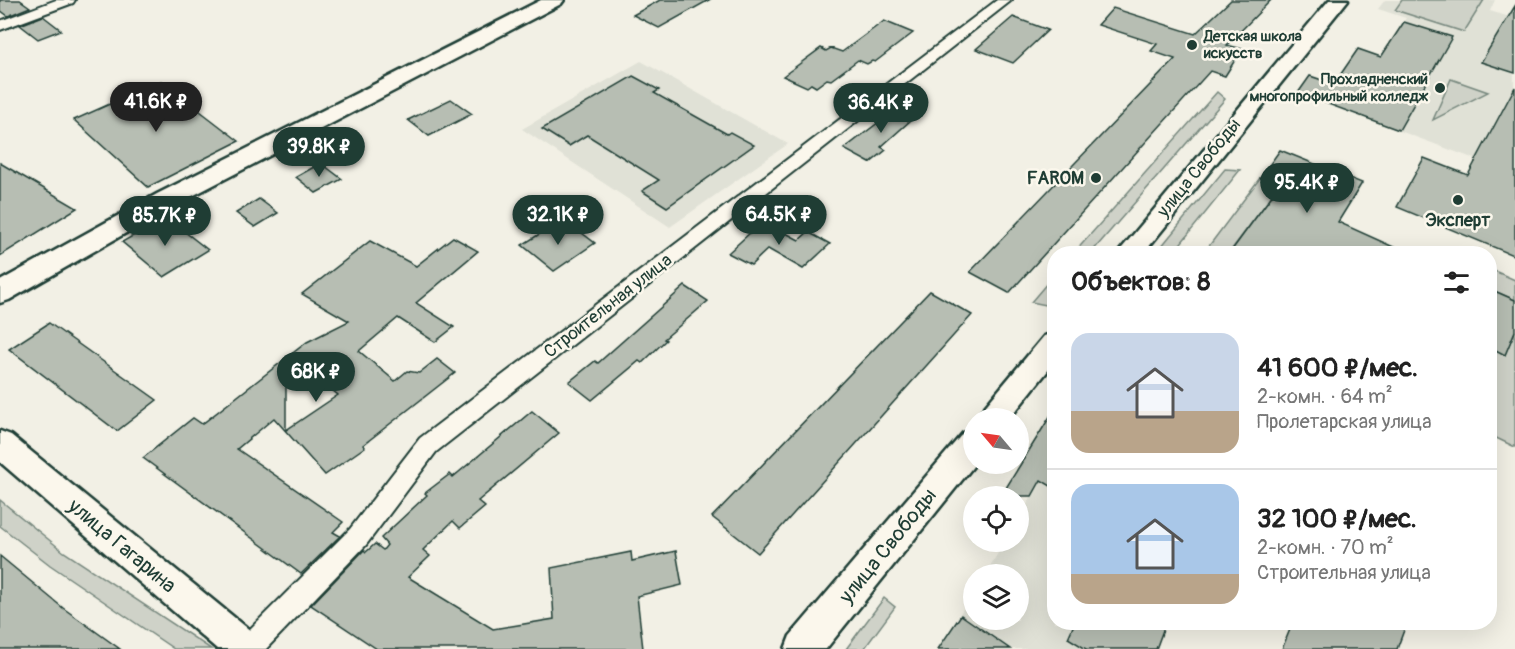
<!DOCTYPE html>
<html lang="ru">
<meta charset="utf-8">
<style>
body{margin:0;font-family:Pangolin,sans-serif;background:#f6f6f6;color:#222;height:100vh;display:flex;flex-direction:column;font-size:22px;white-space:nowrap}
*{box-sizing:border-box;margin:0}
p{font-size:20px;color:#767676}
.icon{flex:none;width:33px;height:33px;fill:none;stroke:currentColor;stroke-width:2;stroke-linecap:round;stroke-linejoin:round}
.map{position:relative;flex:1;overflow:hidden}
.details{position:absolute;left:1047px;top:246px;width:450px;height:384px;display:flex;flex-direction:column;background:#fff;border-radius:24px;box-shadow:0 6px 24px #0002}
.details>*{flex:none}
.needle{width:39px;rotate:299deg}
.controls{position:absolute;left:963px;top:408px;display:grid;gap:12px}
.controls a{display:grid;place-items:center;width:66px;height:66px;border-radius:50%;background:#fff;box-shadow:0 6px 24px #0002;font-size:30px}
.price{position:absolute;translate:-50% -51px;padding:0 14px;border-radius:21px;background:#1f3d34;color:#fff;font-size:20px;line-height:39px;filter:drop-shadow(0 2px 3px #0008)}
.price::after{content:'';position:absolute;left:50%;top:36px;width:18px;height:14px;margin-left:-9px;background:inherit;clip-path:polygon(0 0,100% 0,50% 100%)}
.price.selected{background:#222;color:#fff}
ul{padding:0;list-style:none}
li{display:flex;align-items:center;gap:18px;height:150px;padding:0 24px}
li+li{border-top:2px solid #e0e0e0}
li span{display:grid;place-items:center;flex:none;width:168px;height:120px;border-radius:18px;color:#555}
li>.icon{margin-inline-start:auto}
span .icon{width:72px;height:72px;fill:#fffc;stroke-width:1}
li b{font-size:26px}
h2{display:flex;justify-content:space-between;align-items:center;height:72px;padding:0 24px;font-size:26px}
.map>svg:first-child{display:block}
.built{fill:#e0e1d6}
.green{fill:#cfd2c8;stroke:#77887e;stroke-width:1.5}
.building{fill:#b7beb3;stroke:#1f3d34;stroke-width:1.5;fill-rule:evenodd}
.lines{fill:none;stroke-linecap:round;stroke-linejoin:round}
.street-casing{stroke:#1f3d34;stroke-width:4}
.secondary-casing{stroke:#1f3d34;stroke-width:5}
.street{fill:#fbf7ec;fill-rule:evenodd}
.secondary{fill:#fbf7ec;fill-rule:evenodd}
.poi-dot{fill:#1f3d34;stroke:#fbf7ec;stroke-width:2}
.labels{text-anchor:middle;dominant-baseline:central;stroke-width:5;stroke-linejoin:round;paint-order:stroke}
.far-poi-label{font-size:15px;font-weight:bold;fill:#1f3d34;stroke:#fbf7ec;text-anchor:start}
.street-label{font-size:18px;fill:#1f3d34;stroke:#fbf7ec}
.poi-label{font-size:18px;font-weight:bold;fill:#1f3d34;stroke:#fbf7ec;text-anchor:end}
.near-street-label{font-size:21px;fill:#1f3d34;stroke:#fbf7ec}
</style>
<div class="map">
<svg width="1515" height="649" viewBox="0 0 1515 649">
<rect width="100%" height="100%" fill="#f2f0e5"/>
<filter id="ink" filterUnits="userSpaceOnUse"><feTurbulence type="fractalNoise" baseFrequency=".0167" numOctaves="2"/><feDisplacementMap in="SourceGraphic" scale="12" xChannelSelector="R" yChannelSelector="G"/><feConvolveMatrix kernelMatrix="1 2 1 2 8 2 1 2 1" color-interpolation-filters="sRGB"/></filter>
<g filter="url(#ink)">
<!-- built -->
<g class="built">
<polygon points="1385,0 1495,0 1490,11 1513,18 1515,174 1298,93 1310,76 1333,84 1356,102 1358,49 1381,57 1406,18 1378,9"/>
<polygon points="641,61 788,144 670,227 522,129"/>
<polygon points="1041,480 1054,488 1054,622 1166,623 1156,649 938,649 973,593 974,620 1018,620 1018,574 985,574 1005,542 1018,542 1019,519"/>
</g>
<!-- green -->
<g class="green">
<polygon points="1402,0 1484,0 1464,32 1395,10"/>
<polygon points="1451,79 1488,92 1433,120"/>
<polygon points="1217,92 1225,99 1091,253 1074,253"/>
<polygon points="1225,169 1240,170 1173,253 1156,253"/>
<polygon points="1260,178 1279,186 1229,253 1203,254"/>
<polygon points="1490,269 1515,280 1515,300 1490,289"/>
<polygon points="1054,275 1054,296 1046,305 1031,302"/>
<polygon points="1515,331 1515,447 1490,435 1490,347 1505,354"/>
<polygon points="0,500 64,552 211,649 174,649 50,565 0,526"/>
<polygon points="884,598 895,607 864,649 846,649"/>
</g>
<!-- building -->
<g class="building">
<polygon points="0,0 20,0 30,7 8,16 0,10"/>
<polygon points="660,0 709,0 659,28 633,15"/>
<polygon points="1231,0 1271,0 1227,45 1242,49 1225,76 1210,71 1009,293 970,272 1175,59 1151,51 1157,44 1098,25 1113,8 1195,34"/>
<polygon points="1515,6 1515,73 1481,62"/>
<polygon points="43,16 61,30 38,39 20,25"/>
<polygon points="1013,17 1048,30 1013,63 976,49"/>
<polygon points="884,21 913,33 875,62 872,61 867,64 858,60 831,80 827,79 816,87 811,84 807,87 783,76 821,48 826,51 831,48 842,52"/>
<polygon points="1404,22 1452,37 1399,130 1298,93 1310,76 1334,84 1358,49 1381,57"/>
<polygon points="633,76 659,90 654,93 727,134 730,132 754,145 667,207 642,191 659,180 587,135 569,146 542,129"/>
<polygon points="161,81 239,141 148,187 74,120"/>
<polygon points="1515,87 1515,256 1397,207 1424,158 1468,175"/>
<polygon points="451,99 472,114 429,136 408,120"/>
<polygon points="901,105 919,113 881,147 886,150 870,163 844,149"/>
<polygon points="1280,150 1362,183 1338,222 1409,254 1229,254 1279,186 1260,178"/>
<polygon points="0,163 77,208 0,256"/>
<polygon points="321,163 342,179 316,193 296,177"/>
<polygon points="259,199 278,213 255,227 236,213"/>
<polygon points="166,217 208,250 164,277 122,242"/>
<polygon points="763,221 799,240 808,232 830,244 803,269 768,249 751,265 728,253"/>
<polygon points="557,223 568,231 574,227 595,243 554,271 522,245"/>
<path d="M453,237L478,251L416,303L454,327L435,342L398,318L359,351L395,381L407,371L419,373L437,359L455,373L363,445L365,447L325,475L274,418L237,449L343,522L333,532L340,536L301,574L143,458L193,418L202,424L307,342L349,321L302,294L370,241L416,266ZM306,369L338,395L286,430V388Z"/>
<polygon points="685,286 708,301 664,339 666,340 642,363 639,361 592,400 569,382 595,361 598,363"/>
<polygon points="1490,289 1515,300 1515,331 1505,355 1490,347"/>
<polygon points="930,291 972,315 758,553 712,517"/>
<polygon points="49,323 157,400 117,431 9,349"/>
<polygon points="1054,410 1054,488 1041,480 1032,496 1001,496"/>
<polygon points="532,411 559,433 478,501 485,507 460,528 453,521 423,550 430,556 408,577 493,629 554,619 551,568 631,552 632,561 676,551 682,585 637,596 643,649 377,649 311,605 364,550 366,552 375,544 383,550 387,545 381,538 427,495 425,493 450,474 453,477"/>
<polygon points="0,556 63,608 120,649 0,649"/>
<polygon points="961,615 1010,649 938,649"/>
<polygon points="1075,622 1166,622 1156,649 1086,649 1068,638"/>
<polygon points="1293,622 1407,622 1397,649 1282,649"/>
</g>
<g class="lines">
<defs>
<g id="street">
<polygon points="56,0 75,0 73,3 0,30 0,21"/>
<polygon points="997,0 1012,0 436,452 366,545 266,649 235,649 239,640 350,529 420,438"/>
</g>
<g id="secondary">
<polygon points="541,0 564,0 561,4 173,206 9,300 0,303 0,281 157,194"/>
<polygon points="1329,0 1348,0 1143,254 1117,254"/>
<polygon points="1054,333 1054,363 1010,418 978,418 983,409 1044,336"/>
<polygon points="974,429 975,464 826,649 785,649 790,636 963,433"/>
<polygon points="0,431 11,435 257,636 262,649 217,649 0,462"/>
</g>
</defs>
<!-- street casing -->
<use href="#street" class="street-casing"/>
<!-- secondary casing -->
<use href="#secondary" class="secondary-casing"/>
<!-- street -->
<use href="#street" class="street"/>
<!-- secondary -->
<use href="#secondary" class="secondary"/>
</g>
</g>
<!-- markers -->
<g class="poi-dot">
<circle cx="1192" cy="45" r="6"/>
<circle cx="1440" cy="88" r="6"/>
<circle cx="1096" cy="178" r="6"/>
<circle cx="1458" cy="200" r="6"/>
</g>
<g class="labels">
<!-- far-poi labels -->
<g class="far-poi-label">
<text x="1204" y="36">Детская школа<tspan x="1204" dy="17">искусств</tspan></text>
<text x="1428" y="79" text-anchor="end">Прохладненский<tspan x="1428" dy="17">многопрофильный колледж</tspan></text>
</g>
<!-- street labels -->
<g class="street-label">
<text transform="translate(1199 168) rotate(-51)">улица Свободы</text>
<text transform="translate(608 306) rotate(-38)">Строительная улица</text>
</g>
<!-- poi labels -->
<g class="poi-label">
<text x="1084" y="178">FAROM</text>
<text x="1458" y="220" text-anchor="middle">Эксперт</text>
</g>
<!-- near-street labels -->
<g class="near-street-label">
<text transform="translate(122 546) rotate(40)">улица Гагарина</text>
<text transform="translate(888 546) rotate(-51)">улица Свободы</text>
</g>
</g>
</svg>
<div class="controls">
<a><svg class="needle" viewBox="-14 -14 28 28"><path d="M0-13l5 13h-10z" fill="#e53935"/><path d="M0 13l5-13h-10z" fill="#767676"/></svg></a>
<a><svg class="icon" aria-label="locate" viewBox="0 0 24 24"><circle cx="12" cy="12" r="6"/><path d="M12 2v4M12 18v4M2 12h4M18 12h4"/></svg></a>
<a><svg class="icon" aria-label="layers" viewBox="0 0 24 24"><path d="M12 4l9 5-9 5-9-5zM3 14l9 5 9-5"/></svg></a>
</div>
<b class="price selected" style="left:156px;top:133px">41.6K ₽</b>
<b class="price" style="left:881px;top:134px">36.4K ₽</b>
<b class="price" style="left:319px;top:178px">39.8K ₽</b>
<b class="price" style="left:1307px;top:214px">95.4K ₽</b>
<b class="price" style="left:558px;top:246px">32.1K ₽</b>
<b class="price" style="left:779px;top:246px">64.5K ₽</b>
<b class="price" style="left:165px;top:247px">85.7K ₽</b>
<b class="price" style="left:316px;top:403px">68K ₽</b>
<section class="details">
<h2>Объектов: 8<svg class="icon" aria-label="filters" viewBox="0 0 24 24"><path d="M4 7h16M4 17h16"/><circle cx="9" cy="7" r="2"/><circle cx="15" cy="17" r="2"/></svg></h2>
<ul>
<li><span style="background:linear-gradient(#c9d6e8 65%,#b9a48a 0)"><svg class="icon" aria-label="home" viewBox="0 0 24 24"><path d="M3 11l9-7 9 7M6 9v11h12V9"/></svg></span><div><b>41 600 ₽/мес.</b><p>2-комн. · 64 m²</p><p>Пролетарская улица</p></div></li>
<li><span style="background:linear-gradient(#a9c7e8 75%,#b9a48a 0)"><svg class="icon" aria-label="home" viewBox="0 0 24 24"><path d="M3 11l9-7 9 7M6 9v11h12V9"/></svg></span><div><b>32 100 ₽/мес.</b><p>2-комн. · 70 m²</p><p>Строительная улица</p></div></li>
</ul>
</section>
</div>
